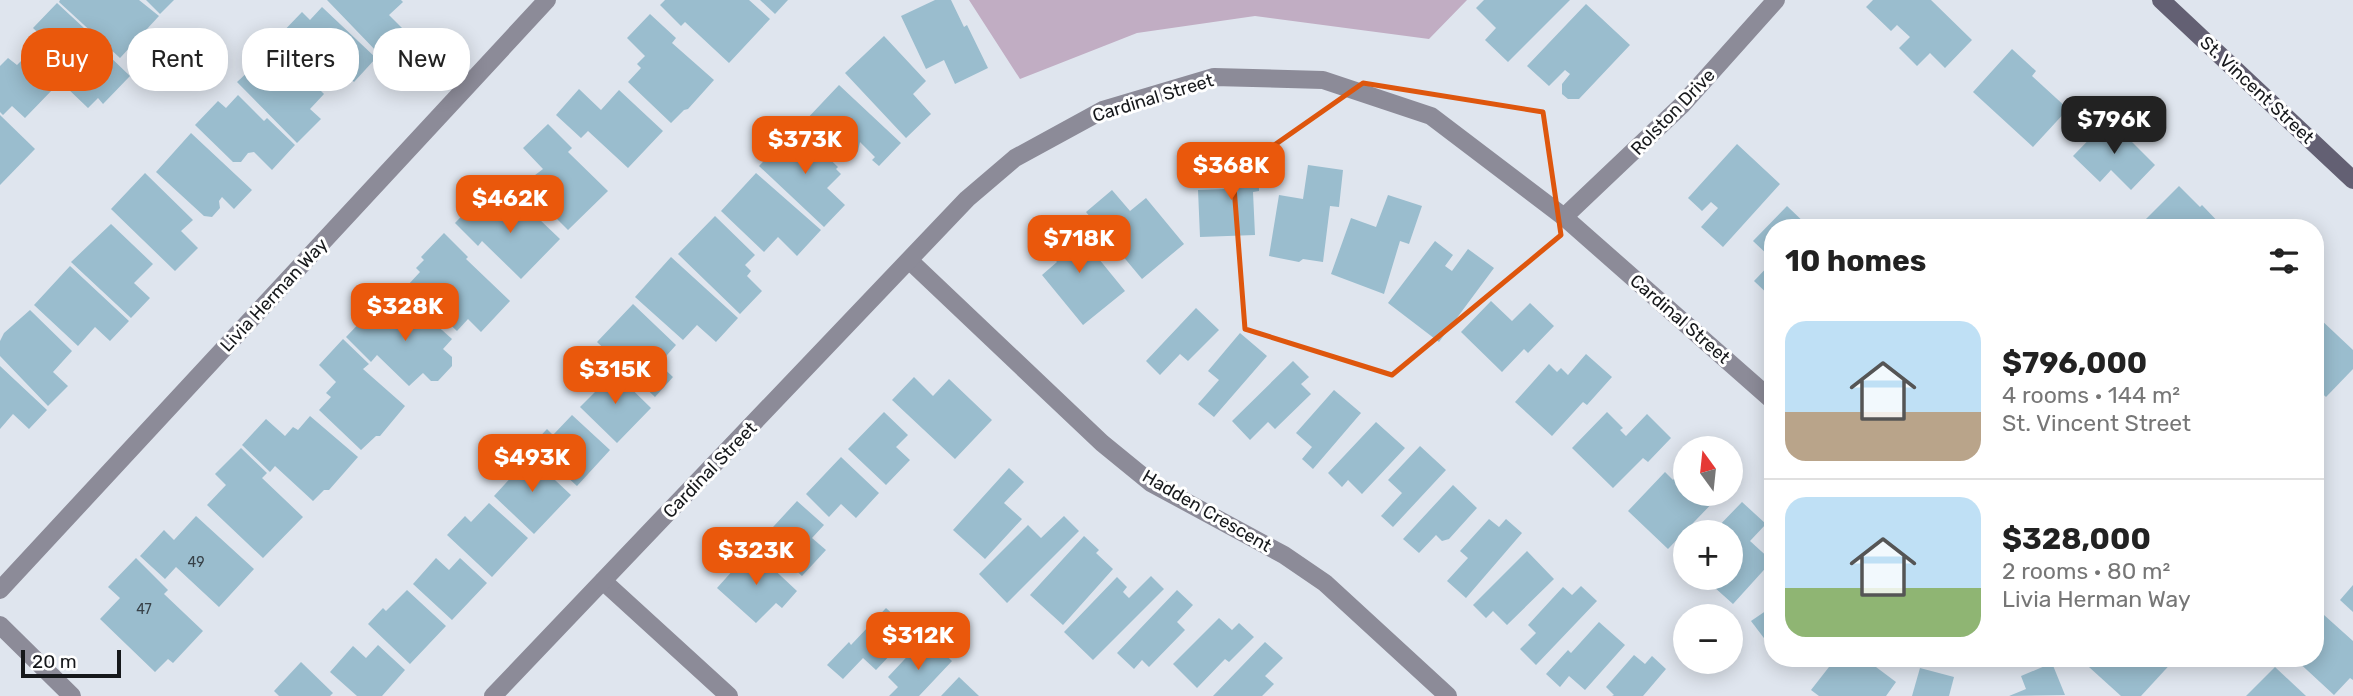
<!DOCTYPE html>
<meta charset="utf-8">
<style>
body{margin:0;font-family:Rubik,sans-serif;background:#f2f2f2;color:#222;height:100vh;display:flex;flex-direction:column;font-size:26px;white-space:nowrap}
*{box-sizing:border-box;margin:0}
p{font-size:23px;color:#767676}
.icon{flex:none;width:38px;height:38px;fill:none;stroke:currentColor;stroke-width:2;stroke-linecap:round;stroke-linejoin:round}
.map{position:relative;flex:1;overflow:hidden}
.sheet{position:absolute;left:1764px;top:219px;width:560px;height:448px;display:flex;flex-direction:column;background:#fff;border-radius:28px;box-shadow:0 4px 18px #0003}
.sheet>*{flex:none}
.hud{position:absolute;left:21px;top:28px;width:665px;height:63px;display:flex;gap:14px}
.needle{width:46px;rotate:345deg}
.tools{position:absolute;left:1673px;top:436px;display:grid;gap:14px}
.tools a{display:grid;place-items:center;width:70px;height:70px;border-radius:50%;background:#fff;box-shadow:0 4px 18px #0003;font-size:35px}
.scale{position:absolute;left:21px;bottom:18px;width:100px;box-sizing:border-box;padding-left:7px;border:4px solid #16181b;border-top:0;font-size:19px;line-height:24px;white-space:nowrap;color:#16181b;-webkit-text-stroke:5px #fff;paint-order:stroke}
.price{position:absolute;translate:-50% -60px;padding:0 16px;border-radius:14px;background:#ea580c;color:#fff;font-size:23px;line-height:46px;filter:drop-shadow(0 2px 4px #0008)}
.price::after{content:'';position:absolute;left:50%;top:42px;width:21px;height:16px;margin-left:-10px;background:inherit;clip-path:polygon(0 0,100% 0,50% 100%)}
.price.current{background:#222;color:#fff}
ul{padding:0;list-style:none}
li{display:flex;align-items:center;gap:21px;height:175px;padding:0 21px}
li+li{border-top:2px solid #e0e0e0}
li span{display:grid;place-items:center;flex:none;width:196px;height:140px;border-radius:21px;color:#555}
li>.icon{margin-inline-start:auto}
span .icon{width:84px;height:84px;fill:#fffc;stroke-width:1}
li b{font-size:30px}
h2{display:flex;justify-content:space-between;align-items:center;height:84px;padding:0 21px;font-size:30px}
.tag{padding:0 24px;border-radius:28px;background:#fff;box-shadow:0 4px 18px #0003;font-size:24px;line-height:63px}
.tag.current{background:#ea580c;color:#fff}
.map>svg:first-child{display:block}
.green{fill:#c1adc3}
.building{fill:#9abdce}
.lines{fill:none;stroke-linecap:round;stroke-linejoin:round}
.street{stroke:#8c8b98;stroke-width:18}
.secondary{stroke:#636073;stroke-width:18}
.marked{fill:none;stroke:#de560d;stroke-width:5;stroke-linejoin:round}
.labels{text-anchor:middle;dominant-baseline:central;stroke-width:6;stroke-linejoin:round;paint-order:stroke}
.number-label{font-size:14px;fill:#374148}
.street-label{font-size:18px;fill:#16181b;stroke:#fff}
</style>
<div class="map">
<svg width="2353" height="696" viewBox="0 0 2353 696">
<rect width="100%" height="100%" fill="#dfe5ee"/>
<!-- green -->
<polygon class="green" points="969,0 1467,0 1429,39 1255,16 1137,33 1020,79"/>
<!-- building -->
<g class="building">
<polygon points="60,0 139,0 159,16 120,58 59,2"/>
<polygon points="146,0 174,0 160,14"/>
<polygon points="327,0 401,0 403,2 389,15 405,31 380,55"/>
<polygon points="665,0 749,0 770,19 729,63 685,22 681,26 660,5"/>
<polygon points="760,0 788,0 775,14"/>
<polygon points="935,0 951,0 964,27 967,25 988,68 955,84 944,60 926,69 901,16"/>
<polygon points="1484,0 1570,0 1508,62 1485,40 1496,28 1476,8"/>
<polygon points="1873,0 1931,0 1972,40 1945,68 1930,53 1917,66 1899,48 1910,37 1897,25 1891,31 1866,7"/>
<polygon points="57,3 84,28 82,30 130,76 103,104 98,98 88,108 43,65 42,55 52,46 33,28"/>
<polygon points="1586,4 1630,45 1579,99 1568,99 1562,94 1562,84 1570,74 1565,70 1549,86 1527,66"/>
<polygon points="322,7 376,58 354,82 337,66 330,66 323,74 315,74 278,37 302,12 310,20"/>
<polygon points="650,14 676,38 672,43 714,80 688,109 684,110 671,123 628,82 641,68 637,64 645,56 627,38"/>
<polygon points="884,36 926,81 913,94 931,114 906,138 845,73"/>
<polygon points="274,44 324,94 310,109 321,119 297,143 237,82 250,70 249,66"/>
<polygon points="2012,49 2036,71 2032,76 2068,109 2033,147 1973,92"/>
<polygon points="8,58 17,65 24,58 54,88 25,118 12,106 3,115 0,112 0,66"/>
<polygon points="839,85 901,143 879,166 872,160 875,157 860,142 858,151 851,159 844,159 804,122"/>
<polygon points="579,89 601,110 619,90 663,131 628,168 588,131 581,138 556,115"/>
<polygon points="238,95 264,121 267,118 295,145 272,170 254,152 248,153 241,162 233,162 195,125 218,101 226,108"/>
<polygon points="0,115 35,149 0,185"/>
<polygon points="2109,119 2155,165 2131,190 2111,170 2100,182 2073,156"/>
<polygon points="548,124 572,148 568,152 608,191 568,230 526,188 526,182 543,169 523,148"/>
<polygon points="796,127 838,167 836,169 841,174 827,188 845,205 824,227 759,166"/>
<polygon points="191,133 252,190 234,209 222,197 219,201 220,208 212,217 204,216 156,172"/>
<polygon points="1737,144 1780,184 1723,247 1701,227 1718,208 1711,202 1702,211 1688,198"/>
<polygon points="1258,158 1259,191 1253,192 1255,235 1200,237 1198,190 1226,189 1224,160"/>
<polygon points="1308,165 1343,170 1339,207 1330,206 1323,262 1303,259 1299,262 1269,256 1279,195 1303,199"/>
<polygon points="145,173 193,220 181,231 198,248 175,271 111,209"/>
<polygon points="756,173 821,230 797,256 778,237 764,252 721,211"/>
<polygon points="2179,186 2200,207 2202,205 2224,228 2149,228 2143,222"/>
<polygon points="1112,190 1130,211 1146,198 1184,244 1142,279 1086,212"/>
<polygon points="1388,195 1422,206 1409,244 1400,241 1384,294 1331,274 1351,218 1376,227"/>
<polygon points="518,199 560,239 521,279 482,241 478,246 455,223 477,200 493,215 502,206 507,211"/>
<polygon points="1787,206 1810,228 1773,228 1773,254 1770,257 1753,241"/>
<polygon points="715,216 755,255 745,265 751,271 747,276 762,291 740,314 678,254"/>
<polygon points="1068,221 1125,291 1083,325 1042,275 1057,262 1041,243"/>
<polygon points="111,224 153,264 134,283 150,298 131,318 71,262"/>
<polygon points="444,233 468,257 466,259 510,301 481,332 468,319 457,331 408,285 420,272 416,268 424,260 421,257"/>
<polygon points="1435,241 1453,255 1445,266 1452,271 1468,249 1494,268 1439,342 1388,303"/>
<polygon points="671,257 738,318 716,342 697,325 683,340 635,297"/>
<polygon points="1773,261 1773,299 1754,281"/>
<polygon points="70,266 129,321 110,341 95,327 78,346 34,305"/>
<polygon points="404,296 452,339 443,349 452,357 452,366 438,381 431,381 423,373 409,386 377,355 371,362 346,337 370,312 379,321"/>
<polygon points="1491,301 1512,321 1530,303 1554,326 1528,353 1524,349 1502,372 1461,332"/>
<polygon points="633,304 676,345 659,364 673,377 655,397 597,342"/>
<polygon points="1196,308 1219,330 1188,361 1180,354 1160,375 1146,361"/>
<polygon points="30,310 72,351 53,372 68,386 48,406 0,356 0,341 4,333"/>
<polygon points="2315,318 2319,318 2353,350 2353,369 2326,397 2315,387"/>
<polygon points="1240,333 1267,356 1214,417 1198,404 1219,380 1208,371"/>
<polygon points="343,339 369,364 363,369 405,406 380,436 376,436 361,450 319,410 331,397 326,393 336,382 319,365"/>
<polygon points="1586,354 1612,377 1587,405 1583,402 1552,436 1515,402 1549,364 1557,372 1561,368 1568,375"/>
<polygon points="1293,361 1309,377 1301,384 1311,394 1275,429 1268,422 1250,440 1232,421"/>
<polygon points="0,366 47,410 29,429 13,414 0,429"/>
<polygon points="608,366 651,408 617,443 580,407 601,386 595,380"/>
<polygon points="914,377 933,396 949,379 992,420 955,459 892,400"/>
<polygon points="1334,390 1361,413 1313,469 1302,459 1312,447 1296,433"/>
<polygon points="884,412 908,435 896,447 910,460 886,485 848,449"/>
<polygon points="1607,412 1623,428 1620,430 1626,436 1647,414 1671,438 1648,462 1643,458 1613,488 1572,448"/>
<polygon points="572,415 610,450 577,486 532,445 547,429 553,435"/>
<polygon points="310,416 358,457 329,490 324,490 313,501 275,466 270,472 242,445 266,419 285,436 293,427 298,430"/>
<polygon points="1376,422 1405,448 1362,494 1348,480 1342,487 1328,473"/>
<polygon points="1420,446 1446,470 1393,527 1381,516 1402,493 1388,480"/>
<polygon points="241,448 267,473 262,478 303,517 263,558 207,505 226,485 215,474"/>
<polygon points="525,452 571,495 534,534 494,496 514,474 509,469"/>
<polygon points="841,457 879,493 856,518 841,504 829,517 806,494"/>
<polygon points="1009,468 1024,482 1004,503 1022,519 985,559 953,530"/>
<polygon points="1665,472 1673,480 1678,475 1684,481 1685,480 1685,494 1721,494 1668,549 1628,511"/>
<polygon points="1453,485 1477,508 1449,539 1442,541 1436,535 1419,553 1403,539"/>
<polygon points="797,501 824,525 812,538 826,550 802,576 762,539"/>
<polygon points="1742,502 1766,524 1750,541 1772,561 1733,604 1704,578 1731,578 1731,532 1713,532"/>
<polygon points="489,503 528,538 492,577 447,535 465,516 471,522"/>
<polygon points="196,516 254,569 219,607 176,567 165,579 140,556 164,530 174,540"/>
<polygon points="1064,516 1079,531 1007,603 979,574 1028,525 1041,538"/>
<polygon points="1489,519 1499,527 1506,519 1522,533 1466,598 1447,581 1468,558 1460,551"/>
<polygon points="1084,536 1099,550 1096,553 1113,569 1063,625 1030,595"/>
<polygon points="752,549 797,591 782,608 776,603 756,623 717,588"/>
<polygon points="1527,551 1554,579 1507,625 1493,611 1486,618 1473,605"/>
<polygon points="136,558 168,590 164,594 203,631 173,663 168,659 155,672 100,619 120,598 108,587"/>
<polygon points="436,558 449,570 460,558 487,583 452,620 413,584"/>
<polygon points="1151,576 1164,589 1093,660 1064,632 1117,577 1127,587 1123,592 1129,598"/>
<polygon points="2353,585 2353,612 2340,600"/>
<polygon points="1581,586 1597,601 1536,665 1520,649 1536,633 1528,625 1563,587 1572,595"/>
<polygon points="407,590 446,626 410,664 368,624 383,608 386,611"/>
<polygon points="1177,590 1193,605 1177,622 1185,630 1149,667 1142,660 1134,669 1117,653"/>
<polygon points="1773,606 1773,650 1751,621"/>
<polygon points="886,608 912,632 876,670 863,658 843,679 827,665 849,642 851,645"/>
<polygon points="2324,615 2353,641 2353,680 2350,678 2334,695 2294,658 2315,658 2315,625"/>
<polygon points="1219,618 1232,630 1239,623 1254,637 1229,662 1225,659 1197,688 1173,664"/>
<polygon points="1599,622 1625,645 1585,690 1569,676 1560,687 1546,674 1568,650 1571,653"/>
<polygon points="1265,642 1283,658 1265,676 1274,684 1262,696 1213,696"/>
<polygon points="378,645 405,670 382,696 357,696 330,672 353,646 366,658"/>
<polygon points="917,646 926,655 936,646 952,661 919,696 889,696 898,687 888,677"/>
<polygon points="1634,655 1645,664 1652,656 1666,669 1643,696 1612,696 1614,695 1606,687"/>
<polygon points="1836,658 1877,658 1872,664 1896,682 1886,696 1819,696 1811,690"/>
<polygon points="2079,658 2176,658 2141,696 2121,696"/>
<polygon points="301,662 333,693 330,696 279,696 274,691"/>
<polygon points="2052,663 2065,695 2009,696 2026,689 2021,676"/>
<polygon points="2275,667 2306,696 2246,696"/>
<polygon points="1920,668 1954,677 1949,696 1912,696"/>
<polygon points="959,677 979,696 941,696"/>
</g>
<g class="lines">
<!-- street -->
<g class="street">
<polyline points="1564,217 1682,105 1776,0"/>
<polyline points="910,261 1102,443 1151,483 1284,555 1325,583 1448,696"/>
<polyline points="603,581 729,696"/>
<polyline points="0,590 547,0"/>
<polyline points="0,625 72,696"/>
<polyline points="493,696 967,199 1015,158 1103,110 1214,77 1323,80 1431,116 1564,217 1773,401"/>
</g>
<!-- secondary -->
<polyline class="secondary" points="2161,0 2353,180"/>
</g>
<!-- marked area -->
<path class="marked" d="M1363,83L1543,112L1561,235L1392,375L1245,329L1233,174Z"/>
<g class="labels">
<!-- number labels -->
<g class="number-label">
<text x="196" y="562">49</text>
<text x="144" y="609">47</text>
</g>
<!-- street labels -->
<g class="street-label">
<text transform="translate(2257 90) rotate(43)">St. Vincent Street</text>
<text transform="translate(1153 98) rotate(-17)">Cardinal Street</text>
<text transform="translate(1673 112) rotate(-46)">Rolston Drive</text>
<text transform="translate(274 295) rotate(-47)">Livia Herman Way</text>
<text transform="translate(1680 319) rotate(41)">Cardinal Street</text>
<text transform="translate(710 470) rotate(-46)">Cardinal Street</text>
<text transform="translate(1207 511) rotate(30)">Hadden Crescent</text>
</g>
</g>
</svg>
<div class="tools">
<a><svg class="needle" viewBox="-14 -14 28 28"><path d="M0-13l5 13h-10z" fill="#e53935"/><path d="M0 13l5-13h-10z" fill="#767676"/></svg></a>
<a>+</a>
<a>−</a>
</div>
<div class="scale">20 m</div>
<b class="price current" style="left:2114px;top:156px">$796K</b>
<b class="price" style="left:805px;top:176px">$373K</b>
<b class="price" style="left:1231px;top:202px">$368K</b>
<b class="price" style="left:510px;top:235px">$462K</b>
<b class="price" style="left:1079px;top:275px">$718K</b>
<b class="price" style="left:405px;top:343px">$328K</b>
<b class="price" style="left:615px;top:406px">$315K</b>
<b class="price" style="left:532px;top:494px">$493K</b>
<b class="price" style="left:756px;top:587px">$323K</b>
<b class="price" style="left:918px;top:672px">$312K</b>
<div class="hud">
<a class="tag current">Buy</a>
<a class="tag">Rent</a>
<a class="tag">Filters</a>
<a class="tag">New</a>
</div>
<section class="sheet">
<h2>10 homes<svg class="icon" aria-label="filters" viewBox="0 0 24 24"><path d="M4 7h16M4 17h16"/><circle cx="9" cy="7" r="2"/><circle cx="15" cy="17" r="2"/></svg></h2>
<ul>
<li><span style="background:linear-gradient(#bfe0f5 65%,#b9a48a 0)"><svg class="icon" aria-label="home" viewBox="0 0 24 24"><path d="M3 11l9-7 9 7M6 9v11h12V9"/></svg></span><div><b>$796,000</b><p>4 rooms · 144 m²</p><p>St. Vincent Street</p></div></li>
<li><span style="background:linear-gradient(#bfe0f5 65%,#8fb573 0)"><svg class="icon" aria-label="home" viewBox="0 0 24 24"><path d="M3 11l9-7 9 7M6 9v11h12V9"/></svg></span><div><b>$328,000</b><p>2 rooms · 80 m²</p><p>Livia Herman Way</p></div></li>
</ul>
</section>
</div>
